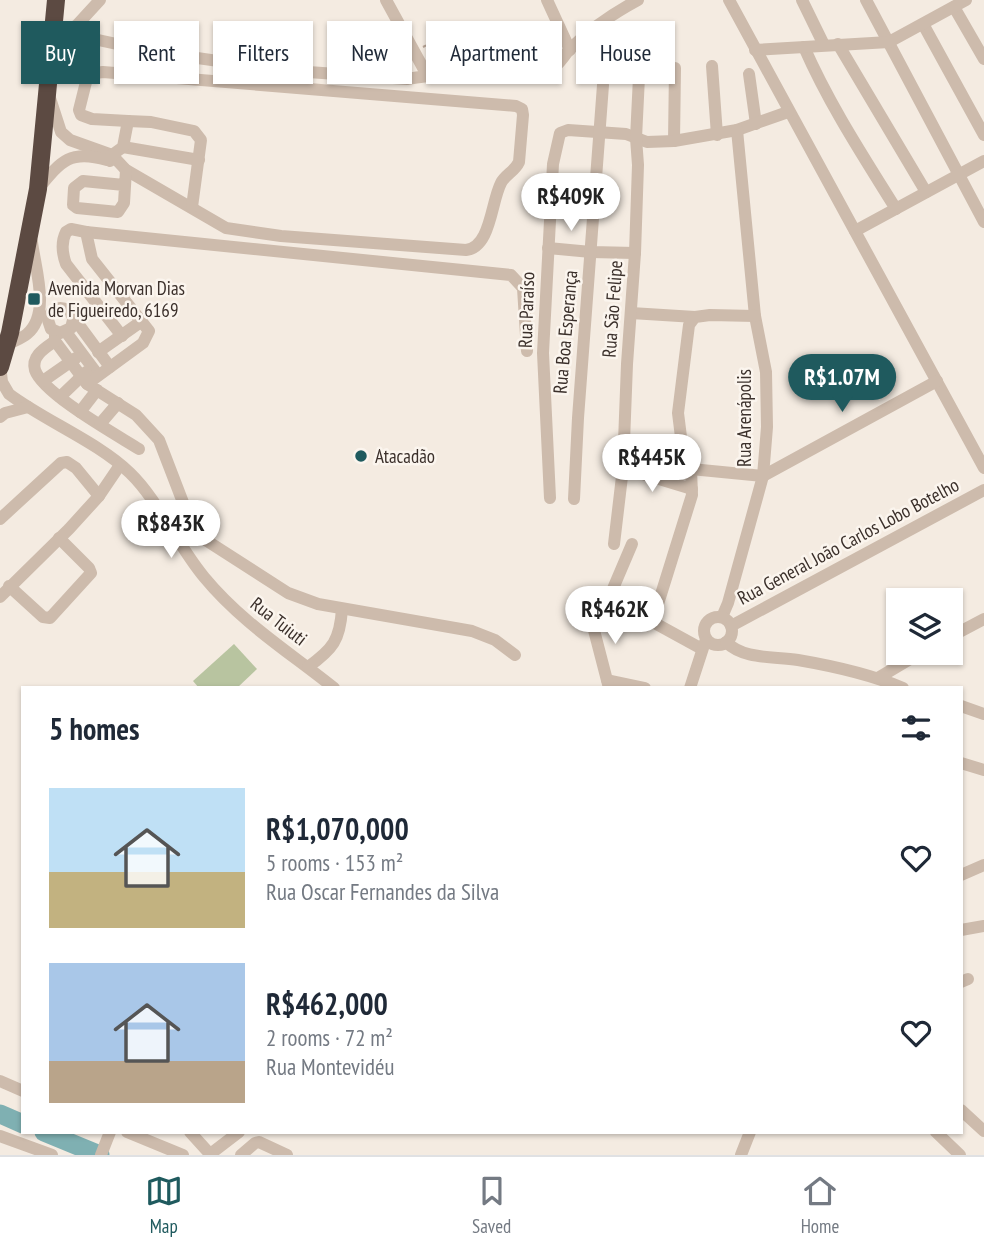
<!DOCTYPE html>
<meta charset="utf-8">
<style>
body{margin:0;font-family:"PT Sans Narrow",sans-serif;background:#f6f6f7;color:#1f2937;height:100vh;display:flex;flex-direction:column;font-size:26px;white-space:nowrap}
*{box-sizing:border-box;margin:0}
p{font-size:23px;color:#747a83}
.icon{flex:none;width:38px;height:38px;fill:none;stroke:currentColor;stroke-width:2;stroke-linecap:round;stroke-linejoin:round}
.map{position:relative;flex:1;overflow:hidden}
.side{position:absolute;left:21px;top:686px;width:942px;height:448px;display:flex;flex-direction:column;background:#fff;border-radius:0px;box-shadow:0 2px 5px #0004}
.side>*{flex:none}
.top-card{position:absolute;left:21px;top:21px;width:943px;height:63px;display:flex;gap:14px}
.tools{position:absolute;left:886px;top:588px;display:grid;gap:14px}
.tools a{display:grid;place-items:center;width:77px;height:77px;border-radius:0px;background:#fff;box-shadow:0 2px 5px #0004;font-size:35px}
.price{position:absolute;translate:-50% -60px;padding:0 16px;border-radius:24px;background:#fff;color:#222;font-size:23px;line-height:46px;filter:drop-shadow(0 2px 4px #0008)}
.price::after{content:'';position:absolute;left:50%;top:42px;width:21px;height:16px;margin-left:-10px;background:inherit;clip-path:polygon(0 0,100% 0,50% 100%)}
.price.current{background:#1f5a5e;color:#fff}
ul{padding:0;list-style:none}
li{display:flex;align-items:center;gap:21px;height:175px;padding:0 28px}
li span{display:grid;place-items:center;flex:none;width:196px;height:140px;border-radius:0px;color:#555}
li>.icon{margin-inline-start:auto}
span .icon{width:84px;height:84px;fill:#fffc;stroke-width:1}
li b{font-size:30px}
h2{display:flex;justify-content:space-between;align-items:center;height:84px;padding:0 28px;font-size:30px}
.tag{padding:0 24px;border-radius:0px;background:#fff;box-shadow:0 2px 5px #0004;font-size:24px;line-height:63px}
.tag.current{background:#1f5a5e;color:#fff}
.tabs{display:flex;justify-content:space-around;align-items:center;height:98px;border-top:2px solid #e0e1e3;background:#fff;font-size:19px;color:#747a83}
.tabs a{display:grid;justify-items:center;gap:4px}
.tabs .current{color:#1f5a5e}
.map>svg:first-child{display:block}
.pitch{fill:#b8c4a0}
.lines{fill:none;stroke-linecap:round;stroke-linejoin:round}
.river{stroke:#7fb0b2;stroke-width:19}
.path{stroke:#b9a596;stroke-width:2;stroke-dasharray:3.5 3.5;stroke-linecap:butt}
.minor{stroke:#cdbbac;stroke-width:12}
.highway{stroke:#5c4a42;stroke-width:18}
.poi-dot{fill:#1f5a5e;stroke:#fbf5ee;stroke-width:2.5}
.labels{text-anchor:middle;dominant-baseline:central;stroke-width:5;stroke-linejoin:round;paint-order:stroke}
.poi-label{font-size:19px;fill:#3b302b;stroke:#fbf5ee;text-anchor:start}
.street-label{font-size:19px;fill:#3b302b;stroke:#fbf5ee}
</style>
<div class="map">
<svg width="984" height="1155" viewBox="0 0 984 1155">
<rect width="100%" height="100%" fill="#f4ebe1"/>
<!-- pitch -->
<polygon class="pitch" points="234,644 257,669 237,688 199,688 193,681"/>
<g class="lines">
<!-- river -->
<g class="river">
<polyline points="0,1114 23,1124"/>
<polyline points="44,1132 100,1155"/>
</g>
<!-- path -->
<polyline class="path" points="423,47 459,28"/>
<!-- minor -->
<g class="minor">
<polyline points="386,0 427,75"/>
<polyline points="547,0 570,50"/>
<polyline points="729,0 984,468"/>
<polyline points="802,0 824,45"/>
<polyline points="866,0 984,222"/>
<polyline points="954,7 984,59"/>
<polyline points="923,24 984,135"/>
<path d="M66,33L149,51L280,70L407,79C438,73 469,75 500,76C515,76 535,77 549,71C560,65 563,56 571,48C590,29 614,13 638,0"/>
<polyline points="63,34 77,25 100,0"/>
<polyline points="838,44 926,192"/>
<path d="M804,47C829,104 863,156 896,209"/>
<polyline points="755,50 889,42 966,0"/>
<polyline points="712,66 717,135"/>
<polyline points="749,74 756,124"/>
<path d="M50,98L61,132L70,140L112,155L126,170L226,228L281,236L466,250C491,247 491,202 501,183C505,175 515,171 519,162L523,115L522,109L516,106L103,72L88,74L79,110L81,115L92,119L128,121"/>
<polyline points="674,141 675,68"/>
<polyline points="123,147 199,160"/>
<polyline points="110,161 112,155 123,147 128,121 151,122 194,131 201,140 192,207"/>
<polyline points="124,185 83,181 74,188 73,205 77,208 118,212 124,203 126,170"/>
<path d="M38,189C61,161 70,149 107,160"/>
<polyline points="855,231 984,161"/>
<polyline points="86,232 511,275 523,288 527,351"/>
<polyline points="548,248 591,252 635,253"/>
<polyline points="631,313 695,317"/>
<path d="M73,320L71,328L60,333L51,329L48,320C50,310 58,305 68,310L110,367"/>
<polyline points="55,332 55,341 87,384 136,415 159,440 189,518 204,539 288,593 318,604 472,631 495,640 515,655"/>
<polyline points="66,332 98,375"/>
<path d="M55,341C45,348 31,356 35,370C43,394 117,435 139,449"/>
<path d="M7,345C13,341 21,339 27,334C51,314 35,268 32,242"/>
<polyline points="98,352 142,321"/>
<path d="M0,365L2,382L9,394C45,421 98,442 130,473C158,500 178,546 204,577C241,622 289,652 334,688"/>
<polyline points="43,381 76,358"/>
<path d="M87,384L143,343L149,331L92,259L86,232L71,229L66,232C61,242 62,253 66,264L122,336"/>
<polyline points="60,397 86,372"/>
<polyline points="80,412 97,390"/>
<polyline points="0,417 5,413 28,407"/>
<polyline points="100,424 118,403"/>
<polyline points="623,468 692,489"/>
<polyline points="691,469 763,476 937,381"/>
<polyline points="550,498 543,353 553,164 560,133 568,130 626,134 647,142 674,141 737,130 788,112"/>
<polyline points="574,499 578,418 603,85"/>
<polyline points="0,519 61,463 67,462 76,468 99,496"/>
<polyline points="614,544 623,468 627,364 635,253 638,165 636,138 639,77"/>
<polyline points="9,586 43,617 50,618 91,573 89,568 59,538"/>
<polyline points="0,597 69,529 99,496 120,465"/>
<polyline points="609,598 632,544"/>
<polyline points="722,617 728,603 763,476 767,427 766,372 755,316 737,130"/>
<circle cx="718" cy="631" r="14"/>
<polyline points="653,620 692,495 691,469 682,445 678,413 689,325 695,317 710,315 755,316"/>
<polyline points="731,626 984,490"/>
<polyline points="950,637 984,619"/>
<path d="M726,642C744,660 774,656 798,660C833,666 870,674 903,688"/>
<path d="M308,667C333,649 340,640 342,609"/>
<polyline points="878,678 920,653"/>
<polyline points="607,680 645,688"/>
<polyline points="609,688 589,611 589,603 592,595 599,593 609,598 702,649"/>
<polyline points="690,688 705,642"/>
<polyline points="961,706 984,714"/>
<polyline points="961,763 984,770"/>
<polyline points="961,875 984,865"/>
<polyline points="961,930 984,926"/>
<polyline points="961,982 968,979"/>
<polyline points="0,1081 23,1091"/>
<polyline points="961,1110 984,1131"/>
<polyline points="127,1132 183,1155"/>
<polyline points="190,1132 210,1154"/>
<polyline points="936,1132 960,1155"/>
<polyline points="0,1136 52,1155"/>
<polyline points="101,1155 110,1132"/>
<polyline points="209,1155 239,1132"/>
<polyline points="241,1155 255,1143 259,1142 287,1155"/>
<polyline points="741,1155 750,1132"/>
</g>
<!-- highway -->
<polyline class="highway" points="0,367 10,333 38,189 56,0"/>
</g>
<!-- markers -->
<g class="poi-dot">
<rect x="27" y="292" width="14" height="14" rx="3.5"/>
<circle cx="361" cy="456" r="7"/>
</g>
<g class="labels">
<!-- poi labels -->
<g class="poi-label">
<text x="48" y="288">Avenida Morvan Dias<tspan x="48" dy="22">de Figueiredo, 6169</tspan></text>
<text x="375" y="456">Atacadão</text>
</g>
<!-- street labels -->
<g class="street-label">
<text transform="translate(612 309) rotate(-86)">Rua São Felipe</text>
<text transform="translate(526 310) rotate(-88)">Rua Paraíso</text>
<text transform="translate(565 332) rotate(-85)">Rua Boa Esperança</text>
<text transform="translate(744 418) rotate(-90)">Rua Arenápolis</text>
<text transform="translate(848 541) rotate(-28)">Rua General João Carlos Lobo Botelho</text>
<text transform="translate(279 621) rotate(38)">Rua Tuiuti</text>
</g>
</g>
</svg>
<div class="tools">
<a><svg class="icon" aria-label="layers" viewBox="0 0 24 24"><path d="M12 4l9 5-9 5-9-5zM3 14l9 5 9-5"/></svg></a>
</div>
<b class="price" style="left:571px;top:233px">R$409K</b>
<b class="price current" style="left:842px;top:414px">R$1.07M</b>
<b class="price" style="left:652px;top:494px">R$445K</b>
<b class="price" style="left:171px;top:560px">R$843K</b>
<b class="price" style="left:615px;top:646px">R$462K</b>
<div class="top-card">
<a class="tag current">Buy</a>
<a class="tag">Rent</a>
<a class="tag">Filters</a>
<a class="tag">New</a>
<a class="tag">Apartment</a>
<a class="tag">House</a>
</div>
<section class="side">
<h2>5 homes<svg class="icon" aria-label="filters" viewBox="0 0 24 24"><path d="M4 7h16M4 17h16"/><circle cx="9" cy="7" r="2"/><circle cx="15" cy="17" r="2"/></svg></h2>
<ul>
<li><span style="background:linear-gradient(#bfe0f5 60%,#c2b280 0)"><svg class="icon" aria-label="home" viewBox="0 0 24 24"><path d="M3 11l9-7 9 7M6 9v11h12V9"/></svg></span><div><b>R$1,070,000</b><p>5 rooms · 153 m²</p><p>Rua Oscar Fernandes da Silva</p></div><svg class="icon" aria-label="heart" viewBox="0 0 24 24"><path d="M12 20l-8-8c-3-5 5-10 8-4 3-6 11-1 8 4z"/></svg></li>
<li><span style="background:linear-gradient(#a9c7e8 70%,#b9a48a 0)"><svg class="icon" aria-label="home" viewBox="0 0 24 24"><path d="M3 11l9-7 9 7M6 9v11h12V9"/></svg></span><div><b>R$462,000</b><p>2 rooms · 72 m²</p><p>Rua Montevidéu</p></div><svg class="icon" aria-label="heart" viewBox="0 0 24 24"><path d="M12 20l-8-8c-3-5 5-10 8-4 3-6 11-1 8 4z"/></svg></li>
</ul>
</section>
</div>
<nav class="tabs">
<a class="current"><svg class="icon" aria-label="map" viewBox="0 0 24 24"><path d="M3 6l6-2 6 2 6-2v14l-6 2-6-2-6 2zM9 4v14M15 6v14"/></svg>Map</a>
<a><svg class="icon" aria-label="saved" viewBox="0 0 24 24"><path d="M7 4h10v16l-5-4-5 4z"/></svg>Saved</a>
<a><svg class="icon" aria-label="home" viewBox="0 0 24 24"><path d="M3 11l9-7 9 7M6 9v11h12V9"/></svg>Home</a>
</nav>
